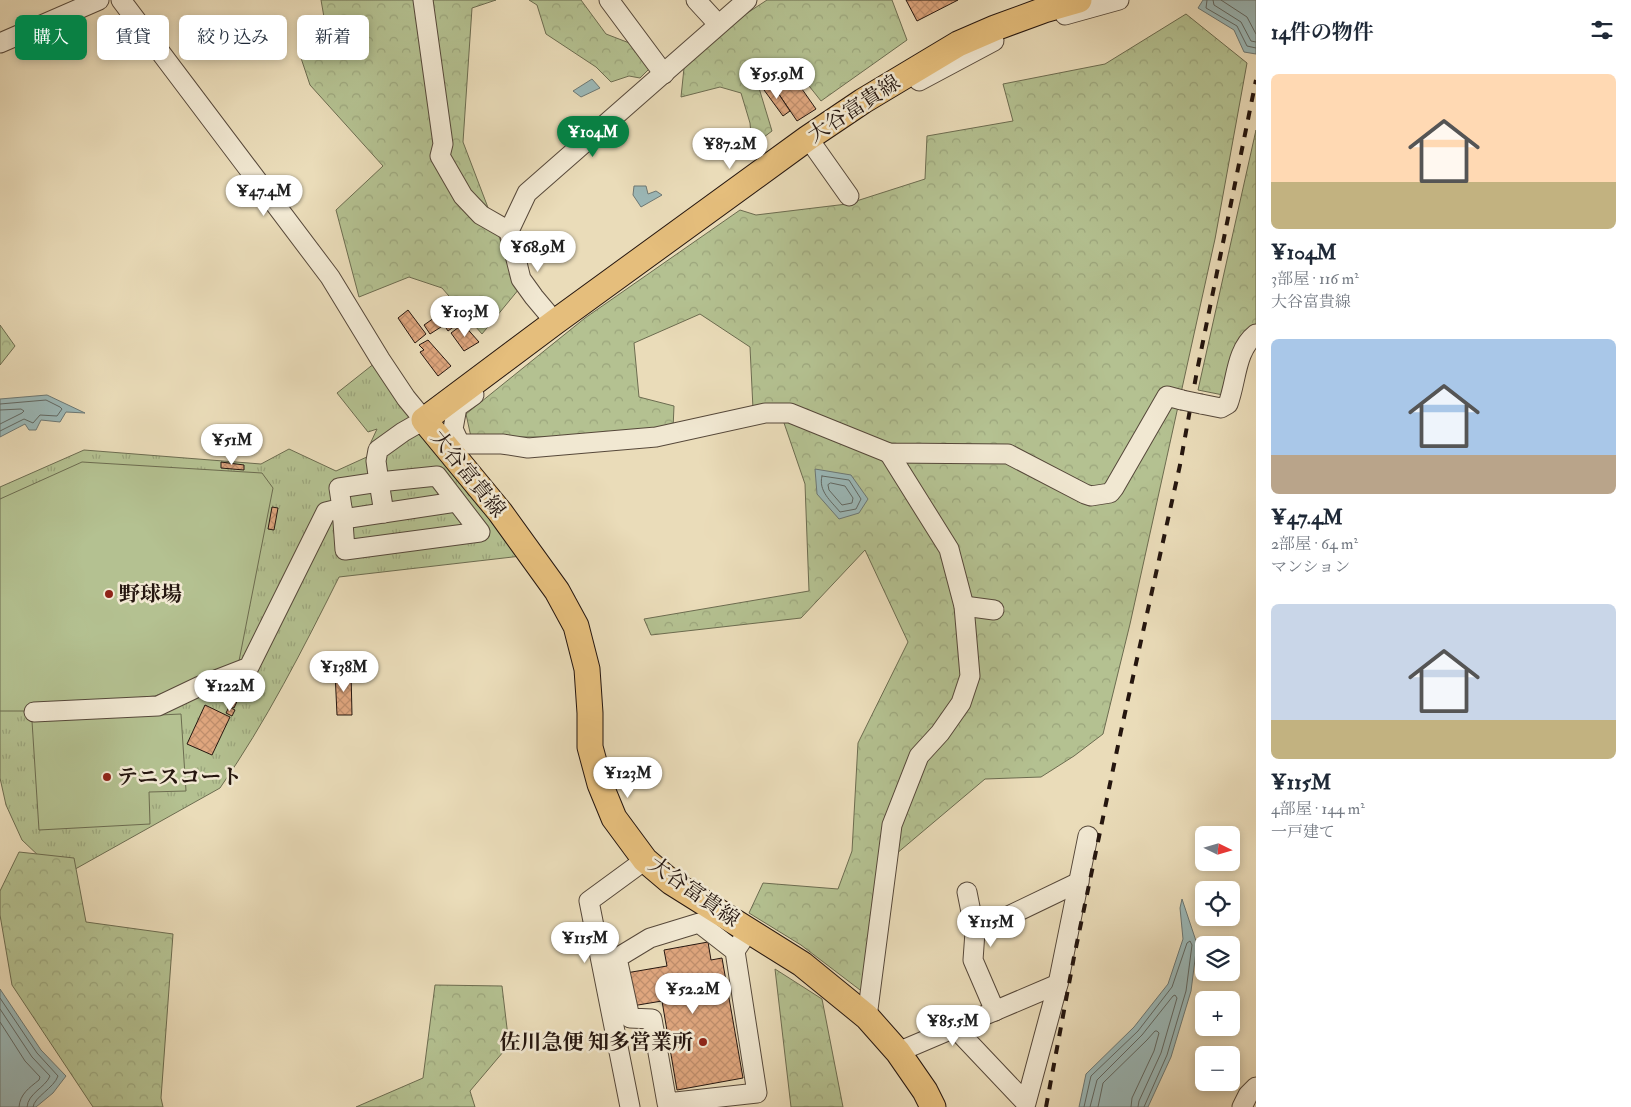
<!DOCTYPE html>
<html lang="ja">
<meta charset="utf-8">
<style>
body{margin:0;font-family:"IM FELL Double Pica","Noto Serif JP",serif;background:#f2f2f3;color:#1f2937;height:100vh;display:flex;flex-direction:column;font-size:19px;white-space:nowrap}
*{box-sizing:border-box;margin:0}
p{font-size:16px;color:#747a83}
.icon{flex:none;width:28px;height:28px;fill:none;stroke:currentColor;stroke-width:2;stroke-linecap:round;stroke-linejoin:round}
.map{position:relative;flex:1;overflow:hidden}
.details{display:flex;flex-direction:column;background:#fff;width:375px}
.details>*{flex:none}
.banner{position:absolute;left:15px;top:15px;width:475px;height:45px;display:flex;gap:10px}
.needle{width:32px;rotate:95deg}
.fabs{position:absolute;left:1195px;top:826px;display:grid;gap:10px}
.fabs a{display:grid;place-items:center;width:45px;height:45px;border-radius:8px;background:#fff;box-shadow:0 2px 8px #0003;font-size:25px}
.price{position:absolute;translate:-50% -42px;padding:0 11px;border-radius:18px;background:#fff;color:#222;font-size:16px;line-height:32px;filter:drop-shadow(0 1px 2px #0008)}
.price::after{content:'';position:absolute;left:50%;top:30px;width:15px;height:11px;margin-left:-8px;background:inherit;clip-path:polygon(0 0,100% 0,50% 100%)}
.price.selected{background:#0b8043;color:#fff}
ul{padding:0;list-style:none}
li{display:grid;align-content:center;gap:10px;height:265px;padding:0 15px}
li span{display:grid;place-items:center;height:155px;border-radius:8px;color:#555}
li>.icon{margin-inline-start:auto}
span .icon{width:90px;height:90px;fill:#fffc;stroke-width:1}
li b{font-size:21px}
h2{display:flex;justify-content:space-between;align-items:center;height:60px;padding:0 15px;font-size:21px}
.pill{padding:0 18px;border-radius:8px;background:#fff;box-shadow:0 2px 8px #0003;font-size:18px;line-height:45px}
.pill.selected{background:#0b8043;color:#fff}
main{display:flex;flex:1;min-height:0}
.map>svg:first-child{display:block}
.grass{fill:url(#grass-tufts);stroke:#6c6c50}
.forest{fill:url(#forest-crowns);stroke:#6c6c50}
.garden{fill:#b4c191;stroke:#6c6c50}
.water{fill:#9bb9b9;stroke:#6c7875}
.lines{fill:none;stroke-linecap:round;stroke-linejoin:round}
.shore{stroke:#606864;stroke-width:1}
.building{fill:url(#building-cross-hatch);stroke:#25160f}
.minor-casing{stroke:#56483a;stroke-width:21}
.major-casing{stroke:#25160f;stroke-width:27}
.minor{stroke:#f1e8d2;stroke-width:19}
.major{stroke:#e5be7c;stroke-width:25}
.rail{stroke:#25160f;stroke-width:4;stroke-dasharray:9 9;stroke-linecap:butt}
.minor-bridge-casing{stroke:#56483a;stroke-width:21;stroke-linecap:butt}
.minor-bridge{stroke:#f1e8d2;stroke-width:19}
.poi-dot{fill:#8f2418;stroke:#f1e8d2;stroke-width:2}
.labels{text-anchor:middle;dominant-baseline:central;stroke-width:5;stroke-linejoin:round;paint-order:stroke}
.street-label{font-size:21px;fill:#25160f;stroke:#f1e8d2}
.poi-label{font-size:21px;font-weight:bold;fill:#25160f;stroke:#f1e8d2;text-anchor:start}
</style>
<main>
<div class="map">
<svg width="1256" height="1107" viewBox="0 0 1256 1107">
<defs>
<pattern id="grass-tufts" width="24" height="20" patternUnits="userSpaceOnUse" patternTransform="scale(1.25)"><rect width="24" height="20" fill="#b4c191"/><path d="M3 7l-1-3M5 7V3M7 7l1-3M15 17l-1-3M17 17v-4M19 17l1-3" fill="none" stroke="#9ba57c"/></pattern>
<pattern id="forest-crowns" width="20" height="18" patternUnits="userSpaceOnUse" patternTransform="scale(1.25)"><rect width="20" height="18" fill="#b4c191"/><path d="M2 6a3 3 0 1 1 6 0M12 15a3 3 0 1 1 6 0" fill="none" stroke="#9ba57c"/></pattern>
<pattern id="building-cross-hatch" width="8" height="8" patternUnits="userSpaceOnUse" patternTransform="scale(1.25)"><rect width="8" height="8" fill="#dfa67e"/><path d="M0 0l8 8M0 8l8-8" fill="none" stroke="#bf8e6c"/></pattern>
</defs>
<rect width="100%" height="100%" fill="#eadcb9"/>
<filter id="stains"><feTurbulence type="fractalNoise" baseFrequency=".004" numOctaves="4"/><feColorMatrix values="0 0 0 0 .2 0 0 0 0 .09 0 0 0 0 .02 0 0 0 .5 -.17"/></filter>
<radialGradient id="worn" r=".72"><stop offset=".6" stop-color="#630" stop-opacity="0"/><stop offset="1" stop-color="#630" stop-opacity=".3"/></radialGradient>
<!-- grass -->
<path class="grass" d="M380,359L530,555L339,577C303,649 266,722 220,788L61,877L22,840L6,805L0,778V487L84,450L261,464L289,449L336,471L369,456L371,442L377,429L368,432L337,393Z"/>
<!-- forest -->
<g class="forest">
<polygon points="321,0 496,0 472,8 463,142 519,289 482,334 442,288 409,277 359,297 336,210 383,166 310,85 300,55 328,40"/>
<polygon points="529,0 581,0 606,34 632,44 651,67 640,78 629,76 611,82 596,67 546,34 537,5"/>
<polygon points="767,0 892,0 907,40 821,101 790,62 759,88 772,131 752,146 750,123 741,93 720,87 681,97 684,68 723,29"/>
<polygon points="1186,14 1247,63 1215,239 1130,624 1103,734 1074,756 1041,777 985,779 883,865 864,993 801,945 749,913 763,883 838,889 852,851 858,743 908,642 865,550 801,618 651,635 644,619 809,591 805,484 783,420 753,409 750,347 700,314 634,343 639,397 674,406 673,429 558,437 471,437 466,414 585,318 740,210 756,215 847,204 925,179 927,136 1013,121 1003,84 1105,64"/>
<polygon points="1256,130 1256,324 1241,339 1223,395 1198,390"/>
<polygon points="0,325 15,346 0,365"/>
<polygon points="19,852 74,858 86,922 173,934 161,1098 163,1107 93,1107 12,985 0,915 0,891"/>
<polygon points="775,969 822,999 843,1107 791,1107"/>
<polygon points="435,985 502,986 509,1045 470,1091 475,1107 356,1107 423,1078"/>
</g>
<!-- garden -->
<g class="garden">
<polygon points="82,462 262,473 273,488 238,666 155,696 35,707 24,711 0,711 0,499"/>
<polygon points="181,714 186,791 149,792 150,824 39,830 32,721"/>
</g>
<!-- water -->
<g class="water">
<polygon points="1203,0 1256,0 1256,54 1244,52 1234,30 1198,8"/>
<polygon points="592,79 600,88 581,97 573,91"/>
<polygon points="634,186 646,186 648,194 656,191 662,195 641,207 633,195"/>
<polygon points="47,395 85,413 66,412 60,422 41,420 36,430 29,430 25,424 0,437 0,399"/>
<polygon points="815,469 851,475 868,499 859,513 839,519 817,494"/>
<polygon points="1182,899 1197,944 1191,991 1171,1057 1148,1107 1079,1107 1086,1074 1134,1027 1168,984 1183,939 1180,908"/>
<polygon points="0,989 41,1050 66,1076 53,1093 36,1107 0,1107"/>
</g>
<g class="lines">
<!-- shore -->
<g class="shore">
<polyline points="1207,0 1206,8 1237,26 1247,46 1256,48"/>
<polyline points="1213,0 1214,5 1241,22 1251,41 1256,42"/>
<polyline points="1221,0 1247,17 1256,34"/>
<polyline points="0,404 46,400 60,407 62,409 57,416 40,415 33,423 24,419 0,431"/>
<polyline points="0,410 21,409 24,411 22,413 0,424"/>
<path d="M822,476L849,480L861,499L856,509L840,512C831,501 818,491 822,476Z"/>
<polygon points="831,483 845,486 853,498 852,503 842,505 829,490 828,485"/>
<path d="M0,998L37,1053L58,1076C54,1088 34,1097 33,1107"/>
<path d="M0,1009L32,1057L50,1076C45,1088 28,1093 27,1107"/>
<path d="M0,1022L25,1061L40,1077L39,1080C29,1088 20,1094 19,1107"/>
<polyline points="1084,1107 1091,1076 1138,1031 1172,987 1187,943 1190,941 1192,945 1186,991 1167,1055 1144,1107"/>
<polyline points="1090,1107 1097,1080 1142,1035 1173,996 1175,995 1177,998 1161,1053 1139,1101 1138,1107"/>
<polyline points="1098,1107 1103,1083 1147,1040 1155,1031 1157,1031 1159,1033 1154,1051 1132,1098 1131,1107"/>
</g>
</g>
<!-- building -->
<g class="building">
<polygon points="906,0 958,0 917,21"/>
<polygon points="790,72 816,109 797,121 772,84"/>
<polygon points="772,84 790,111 783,116 764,90"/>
<polygon points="450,305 463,320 448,331 437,314"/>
<polygon points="408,310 426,334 415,343 398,318"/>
<polygon points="434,318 441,327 430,334 424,325"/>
<polygon points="463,324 479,342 464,351 451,333"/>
<polygon points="428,340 451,366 438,376 420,352 424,350 419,345"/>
<polygon points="221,462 244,465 244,470 221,468"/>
<polygon points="272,507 278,508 274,530 268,529"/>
<polygon points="335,672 351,672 352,715 337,715"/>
<polygon points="244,674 250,678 246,683 241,680"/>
<polygon points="237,681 244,686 234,708 225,703"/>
<polygon points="205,705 230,717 212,755 187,744"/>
<polygon points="229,707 235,710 232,716 226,713"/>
<polygon points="708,942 711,960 722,958 743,1078 677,1090 662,1001 632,1006 626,973 667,966 664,950"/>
</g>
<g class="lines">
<defs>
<g id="minor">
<polyline points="423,0 443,144 440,156 463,196 481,215 509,231"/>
<polyline points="609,0 664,74"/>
<polyline points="696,0 718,24"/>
<polyline points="1065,15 1119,0"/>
<polyline points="0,43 99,0"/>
<polyline points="919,81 994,41"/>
<polyline points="808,138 849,196"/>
<polyline points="555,322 534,297 521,279 509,231 527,193 747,0"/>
<path d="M1201,404L1221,408L1228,404C1237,380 1235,351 1256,334"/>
<polyline points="448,444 502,444 528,448 656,437 765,413 790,413 889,453 1008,454 1085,494 1091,496 1110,493 1114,488 1167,396 1182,400"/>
<polyline points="460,444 453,429 457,407 474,395"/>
<polyline points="342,508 345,550 480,532 437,476 379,482 384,513"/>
<polyline points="343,519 456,502"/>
<polyline points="964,606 994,610"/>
<polyline points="34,712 158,706 200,686 249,667 326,512 342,508 339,488 379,482 376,461 378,450 403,432 424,420 406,398 380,359 330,277 121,0"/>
<polyline points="967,892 975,932 973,960 995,1011"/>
<polyline points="975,932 1079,882"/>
<polyline points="735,951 699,923 650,938 617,958 630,1018 652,1019 667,1103 757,1093 735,951 749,930"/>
<polyline points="867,1017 892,825 919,756 940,733 961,703 970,676 964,606 949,549 889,453"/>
<polyline points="955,1028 1026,1103 1058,984 1088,836"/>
<polyline points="898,1052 1058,984"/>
<polyline points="630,1107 589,901 645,860"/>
<polyline points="1242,1107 1248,1095 1256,1087"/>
</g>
<polyline id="major" points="933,1107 925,1091 898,1052 867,1017 802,964 671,882 645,860 614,818 600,784 590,747 590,713 587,669 576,626 557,591 500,512 424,420 555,322 808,138 863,101 958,44 995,28 1044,10 1079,0"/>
</defs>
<!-- minor casing -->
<use href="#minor" class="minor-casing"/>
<!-- major casing -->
<use href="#major" class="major-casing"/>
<!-- minor -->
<use href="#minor" class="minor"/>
<!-- major -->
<use href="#major" class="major"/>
<!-- rail -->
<polyline class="rail" points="1046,1107 1074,957 1121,731 1180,465 1197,371 1256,80"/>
<defs>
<polyline id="minor-bridge" points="1182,400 1201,404"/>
</defs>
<!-- minor-bridge casing -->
<use href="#minor-bridge" class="minor-bridge-casing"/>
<!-- minor-bridge -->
<use href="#minor-bridge" class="minor-bridge"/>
</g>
<!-- markers -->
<g class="poi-dot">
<circle cx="109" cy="594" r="5"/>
<circle cx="107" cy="777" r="5"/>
<circle cx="703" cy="1042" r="5"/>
</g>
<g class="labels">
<!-- street labels -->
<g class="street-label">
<text transform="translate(854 109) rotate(-33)">大谷富貴線</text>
<text transform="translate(468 474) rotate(51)">大谷富貴線</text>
<text transform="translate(694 892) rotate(35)">大谷富貴線</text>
</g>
<!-- poi labels -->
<g class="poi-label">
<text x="119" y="594">野球場</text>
<text x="117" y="777">テニスコート</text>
<text x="693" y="1042" text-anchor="end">佐川急便 知多営業所</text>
</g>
</g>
<rect width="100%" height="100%" filter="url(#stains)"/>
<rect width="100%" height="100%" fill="url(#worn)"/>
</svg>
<div class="fabs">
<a><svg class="needle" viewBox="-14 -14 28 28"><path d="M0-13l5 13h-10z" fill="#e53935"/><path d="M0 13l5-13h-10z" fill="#747a83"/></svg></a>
<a><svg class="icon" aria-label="locate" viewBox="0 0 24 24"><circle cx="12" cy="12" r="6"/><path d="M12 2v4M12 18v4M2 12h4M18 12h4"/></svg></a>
<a><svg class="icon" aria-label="layers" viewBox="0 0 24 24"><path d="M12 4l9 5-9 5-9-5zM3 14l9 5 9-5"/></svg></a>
<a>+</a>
<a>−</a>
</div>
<b class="price" style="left:777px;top:100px">¥95.9M</b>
<b class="price selected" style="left:593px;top:158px">¥104M</b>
<b class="price" style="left:730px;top:170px">¥87.2M</b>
<b class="price" style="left:264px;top:217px">¥47.4M</b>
<b class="price" style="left:538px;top:273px">¥68.9M</b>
<b class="price" style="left:465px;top:338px">¥103M</b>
<b class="price" style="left:232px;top:466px">¥51M</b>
<b class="price" style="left:344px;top:693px">¥138M</b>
<b class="price" style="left:230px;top:712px">¥122M</b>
<b class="price" style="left:628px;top:799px">¥123M</b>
<b class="price" style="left:991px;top:948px">¥115M</b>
<b class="price" style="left:585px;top:964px">¥115M</b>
<b class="price" style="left:693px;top:1015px">¥52.2M</b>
<b class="price" style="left:953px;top:1047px">¥85.5M</b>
<div class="banner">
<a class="pill selected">購入</a>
<a class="pill">賃貸</a>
<a class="pill">絞り込み</a>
<a class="pill">新着</a>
</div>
</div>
<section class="details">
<h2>14件の物件<svg class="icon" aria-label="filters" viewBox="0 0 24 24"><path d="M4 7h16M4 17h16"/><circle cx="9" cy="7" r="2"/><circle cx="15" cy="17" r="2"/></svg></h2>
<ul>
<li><span style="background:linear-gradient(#ffd9b3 70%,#c2b280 0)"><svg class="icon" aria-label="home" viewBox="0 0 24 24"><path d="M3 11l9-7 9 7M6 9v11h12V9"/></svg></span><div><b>¥104M</b><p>3部屋 · 116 m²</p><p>大谷富貴線</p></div></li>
<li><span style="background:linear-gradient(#a9c7e8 75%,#b9a48a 0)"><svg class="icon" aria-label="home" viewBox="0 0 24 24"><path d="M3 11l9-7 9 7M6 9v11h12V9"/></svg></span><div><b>¥47.4M</b><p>2部屋 · 64 m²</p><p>マンション</p></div></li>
<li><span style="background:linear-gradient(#c9d6e8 75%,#c2b280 0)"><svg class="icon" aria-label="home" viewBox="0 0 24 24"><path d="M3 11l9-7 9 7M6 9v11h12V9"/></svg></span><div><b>¥115M</b><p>4部屋 · 144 m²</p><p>一戸建て</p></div></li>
</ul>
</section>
</main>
